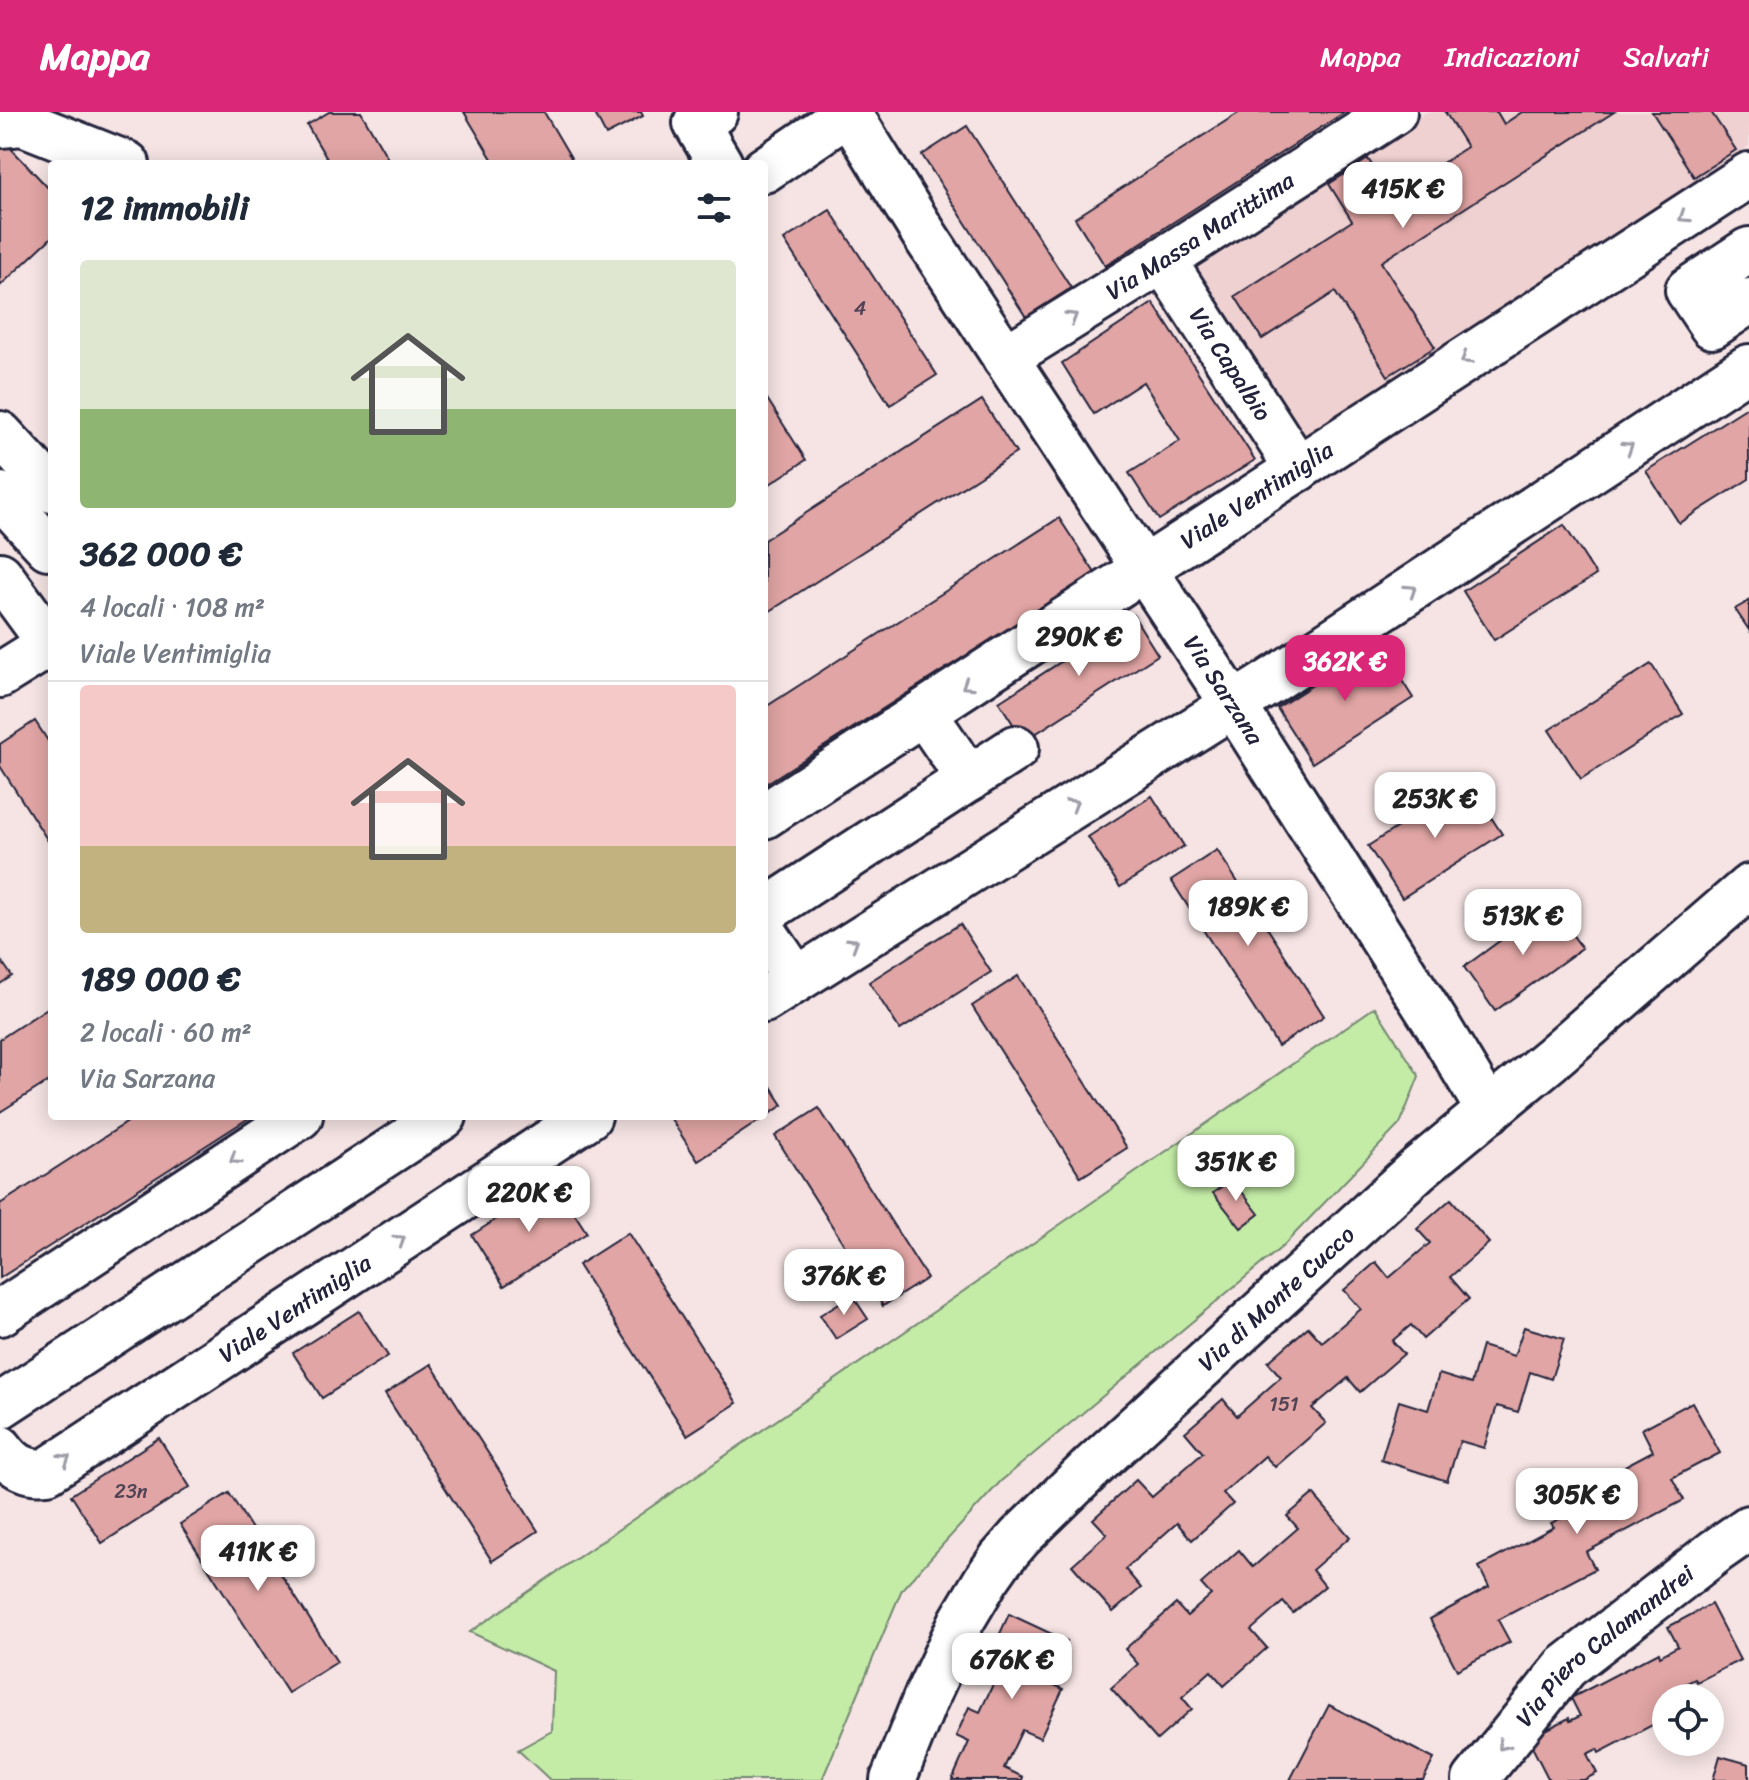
<!DOCTYPE html>
<html lang="it">
<meta charset="utf-8">
<style>
body{margin:0;font-family:Sriracha,sans-serif;background:#f2f2f3;color:#1f2937;height:100vh;display:flex;flex-direction:column;font-size:30px;white-space:nowrap}
*{box-sizing:border-box;margin:0}
p{font-size:26px;color:#747a83}
.icon{flex:none;width:44px;height:44px;fill:none;stroke:currentColor;stroke-width:2;stroke-linecap:round;stroke-linejoin:round}
.map{position:relative;flex:1;overflow:hidden}
.details{position:absolute;left:48px;top:48px;width:720px;height:960px;display:flex;flex-direction:column;background:#fff;border-radius:8px;box-shadow:0 4px 20px #0003}
.details>*{flex:none}
.controls{position:absolute;left:1652px;top:1572px;display:grid;gap:16px}
.controls a{display:grid;place-items:center;width:72px;height:72px;border-radius:50%;background:#fff;box-shadow:0 4px 20px #0003;font-size:40px}
.price{position:absolute;translate:-50% -68px;padding:0 18px;border-radius:16px;background:#fff;color:#222;font-size:26px;line-height:52px;filter:drop-shadow(0 2px 4px #0008)}
.price::after{content:'';position:absolute;left:50%;top:48px;width:24px;height:18px;margin-left:-12px;background:inherit;clip-path:polygon(0 0,100% 0,50% 100%)}
.price.active{background:#db2777;color:#fff}
ul{padding:0;list-style:none}
li{display:grid;align-content:center;gap:16px;height:424px;padding:0 32px}
li+li{border-top:2px solid #e0e1e3}
li span{display:grid;place-items:center;height:248px;border-radius:8px;color:#555}
li>.icon{margin-inline-start:auto}
span .icon{width:144px;height:144px;fill:#fffc;stroke-width:1}
li b{font-size:34px}
h2{display:flex;justify-content:space-between;align-items:center;height:96px;padding:0 32px;font-size:34px}
header{display:flex;align-items:center;gap:48px;box-sizing:border-box;height:112px;padding:0 40px;background:#db2777;color:#fff}
header strong{font-size:38px}
nav{display:flex;gap:44px;margin-inline-start:auto;font-size:28px}
.map>svg:first-child{display:block}
.built{fill:#efd1d1}
.green{fill:#c4eca7;stroke:#738771;stroke-width:2}
.building{fill:#e0a5a4;stroke:#22223b;stroke-width:2}
.lines{fill:none;stroke-linecap:round;stroke-linejoin:round}
.minor-casing{stroke:#22223b;stroke-width:50}
.minor{stroke:#fff;stroke-width:44}
.oneway{stroke:#9c9ca7}
.labels{text-anchor:middle;dominant-baseline:central;stroke-width:6;stroke-linejoin:round;paint-order:stroke}
.number-label{font-size:20px;fill:#524355}
.street-label{font-size:24px;fill:#22223b;stroke:#fff}
</style>
<header>
<strong>Mappa</strong>
<nav><a>Mappa</a><a>Indicazioni</a><a>Salvati</a></nav>
</header>
<div class="map">
<svg width="1749" height="1668" viewBox="0 0 1749 1668">
<rect width="100%" height="100%" fill="#f6e4e4"/>
<filter id="ink" filterUnits="userSpaceOnUse"><feTurbulence type="fractalNoise" baseFrequency=".0125" numOctaves="2"/><feDisplacementMap in="SourceGraphic" scale="16" xChannelSelector="R" yChannelSelector="G"/><feConvolveMatrix kernelMatrix="1 2 1 2 8 2 1 2 1" color-interpolation-filters="sRGB"/></filter>
<g filter="url(#ink)">
<!-- built -->
<polygon class="built" points="1427,0 1749,0 1749,34 1304,324 1193,152"/>
<!-- green -->
<polygon class="green" points="1375,895 1419,964 1400,1012 1283,1134 1001,1369 902,1477 822,1668 550,1668 518,1638 552,1619 554,1559 470,1520"/>
<!-- building -->
<g class="building">
<polygon points="329,0 361,0 391,52 330,52 307,13"/>
<polygon points="464,0 544,0 574,51 571,52 495,52"/>
<polygon points="594,0 641,0 643,4 606,23"/>
<polygon points="1240,0 1345,0 1105,154 1075,106"/>
<polygon points="1445,0 1497,0 1504,12 1522,0 1614,0 1381,150 1435,235 1388,264 1335,180 1262,227 1235,184 1352,109 1329,72 1368,47 1392,84 1467,35"/>
<polygon points="1652,0 1711,0 1736,38 1694,65"/>
<polygon points="967,14 1071,176 1026,205 922,43"/>
<polygon points="4,29 52,80 52,125 0,174 0,33"/>
<polygon points="830,98 937,263 890,293 784,128"/>
<polygon points="1153,191 1255,348 1159,408 1129,361 1180,329 1143,270 1094,302 1062,251"/>
<polygon points="764,282 806,348 764,376"/>
<polygon points="982,288 1016,341 764,503 764,428"/>
<polygon points="1749,294 1749,367 1679,411 1646,359"/>
<polygon points="1059,406 1095,461 764,673 764,596"/>
<polygon points="1564,413 1596,463 1494,528 1463,479"/>
<polygon points="1749,489 1749,518 1735,497"/>
<polygon points="1133,503 1158,543 1024,629 999,590"/>
<polygon points="1378,531 1413,586 1312,651 1277,596"/>
<polygon points="1651,552 1683,602 1581,667 1549,618"/>
<polygon points="35,609 52,635 52,735 0,654 0,632"/>
<polygon points="1468,670 1502,722 1402,786 1368,734"/>
<polygon points="1152,684 1184,734 1120,775 1088,725"/>
<polygon points="1217,738 1324,904 1278,934 1171,768"/>
<polygon points="1550,792 1582,836 1495,899 1464,855"/>
<polygon points="960,812 991,860 900,918 869,870"/>
<polygon points="0,847 12,864 0,872"/>
<polygon points="1018,864 1127,1036 1081,1065 972,894"/>
<polygon points="52,893 52,967 0,1000 0,927"/>
<polygon points="764,964 783,993 698,1049 669,1004 764,1004"/>
<polygon points="819,996 927,1166 883,1194 775,1024"/>
<polygon points="137,1004 252,1004 0,1166 0,1092"/>
<polygon points="1232,1067 1259,1102 1241,1116 1213,1081"/>
<polygon points="554,1070 587,1121 504,1174 472,1123"/>
<polygon points="1451,1087 1489,1131 1450,1165 1469,1187 1423,1227 1411,1213 1392,1229 1404,1242 1360,1280 1348,1266 1312,1296 1326,1311 1275,1355 1265,1344 1223,1381 1233,1392 1192,1428 1177,1411 1125,1457 1141,1476 1113,1500 1072,1453 1107,1422 1093,1407 1136,1368 1152,1385 1203,1341 1185,1320 1223,1287 1237,1304 1281,1265 1268,1250 1308,1215 1322,1230 1361,1197 1344,1178 1376,1150 1389,1166 1430,1131 1417,1117"/>
<polygon points="628,1121 737,1291 687,1323 578,1153"/>
<polygon points="852,1183 868,1207 836,1227 820,1203"/>
<polygon points="359,1199 388,1244 322,1286 293,1241"/>
<polygon points="1524,1215 1564,1227 1551,1267 1530,1260 1518,1300 1497,1294 1484,1336 1460,1329 1447,1369 1381,1348 1399,1289 1428,1298 1439,1262 1471,1272 1482,1234 1514,1244"/>
<polygon points="431,1252 538,1419 492,1449 385,1282"/>
<polygon points="1692,1290 1720,1341 1672,1366 1684,1388 1586,1440 1595,1457 1498,1508 1510,1530 1457,1558 1430,1507 1489,1475 1479,1455 1554,1415 1551,1411 1575,1399 1568,1384 1653,1339 1642,1317"/>
<polygon points="159,1326 190,1375 102,1431 71,1383"/>
<polygon points="229,1381 337,1550 288,1581 180,1412"/>
<polygon points="1313,1382 1350,1425 1312,1458 1325,1474 1293,1501 1283,1490 1251,1518 1267,1536 1224,1574 1211,1559 1182,1585 1192,1597 1157,1628 1111,1576 1138,1552 1125,1537 1176,1492 1187,1504 1211,1483 1201,1472 1239,1438 1253,1455 1298,1416 1287,1404"/>
<polygon points="1711,1492 1740,1548 1697,1570 1695,1567 1677,1576 1682,1586 1666,1586 1666,1606 1599,1641 1597,1637 1587,1642 1597,1661 1584,1668 1549,1668 1528,1627 1569,1606 1570,1609 1580,1604 1571,1586 1659,1540 1660,1544 1678,1534 1668,1515"/>
<polygon points="1009,1502 1067,1529 1048,1570 1063,1577 1040,1626 1022,1618 1004,1656 1023,1665 1022,1668 952,1668 969,1630 956,1624 969,1595 980,1600 1005,1547 991,1541"/>
<polygon points="1329,1593 1434,1647 1423,1668 1290,1668"/>
<polygon points="1720,1644 1749,1652 1749,1668 1713,1668"/>
</g>
<g class="lines">
<defs>
<g id="minor">
<polyline points="715,0 696,11 720,52"/>
<path id="s1" d="M849,1L926,125L1233,592L1438,914L1489,999"/>
<polyline points="0,13 23,11 127,52"/>
<polyline points="764,58 850,0"/>
<polyline points="1749,138 1688,178 1712,214 1749,189"/>
<path id="s2" d="M1163,148L1298,357"/>
<path id="s3" d="M1005,246L1163,148L1394,0"/>
<polyline points="0,322 52,378"/>
<polyline points="0,383 48,435"/>
<polyline points="0,463 52,534"/>
<polyline points="0,563 50,532"/>
<polyline points="924,601 969,667"/>
<path id="s4" d="M764,704L1749,63"/>
<polyline points="764,800 1016,636"/>
<polyline points="764,820 796,867"/>
<polyline points="764,888 1270,570 1749,255"/>
<polyline points="0,1201 300,1004"/>
<polyline points="0,1294 444,1004"/>
<path id="s5" d="M0,1336C12,1353 26,1362 47,1359L589,1004"/>
<path id="s6" d="M893,1668L925,1588L961,1510L986,1468L1000,1448L1020,1425L1091,1356L1418,1057L1551,947L1749,775"/>
<path id="s7" d="M1475,1668L1566,1555L1716,1439L1749,1416"/>
</g>
</defs>
<!-- minor casing -->
<use href="#minor" class="minor-casing"/>
<!-- minor -->
<use href="#minor" class="minor"/>
</g>
<!-- one-way arrows -->
<defs><path id="oneway-chevron" d="M-2-3.5L2.5 0L-2 3.5" fill="none" stroke-width="1.6" stroke-linecap="round" stroke-linejoin="round" transform="scale(2)"/></defs>
<g class="oneway">
<use href="#oneway-chevron" transform="translate(1684 105) rotate(147)"/>
<use href="#oneway-chevron" transform="translate(1072 205) rotate(-32)"/>
<use href="#oneway-chevron" transform="translate(1466 247) rotate(147)"/>
<use href="#oneway-chevron" transform="translate(1628 335) rotate(-33)"/>
<use href="#oneway-chevron" transform="translate(1411 478) rotate(-33)"/>
<use href="#oneway-chevron" transform="translate(967 573) rotate(147)"/>
<use href="#oneway-chevron" transform="translate(1073 692) rotate(-32)"/>
<use href="#oneway-chevron" transform="translate(853 831) rotate(-32)"/>
<use href="#oneway-chevron" transform="translate(235 1047) rotate(147)"/>
<use href="#oneway-chevron" transform="translate(400 1128) rotate(-33)"/>
<use href="#oneway-chevron" transform="translate(65 1347) rotate(-33)"/>
<use href="#oneway-chevron" transform="translate(1503 1633) rotate(129)"/>
</g>
</g>
<g class="labels">
<!-- number labels -->
<g class="number-label">
<text x="860" y="196">4</text>
<text x="1284" y="1292">151</text>
<text x="131" y="1379">23n</text>
</g>
<!-- street labels -->
<g class="street-label">
<text stroke="none"><textPath href="#s3" startOffset="230">Via Massa Marittima</textPath></text>
<text stroke="none"><textPath href="#s2" startOffset="124">Via Capalbio</textPath></text>
<text stroke="none"><textPath href="#s4" startOffset="588">Viale Ventimiglia</textPath></text>
<text stroke="none"><textPath href="#s1" startOffset="688">Via Sarzana</textPath></text>
<text stroke="none"><textPath href="#s6" startOffset="626">Via di Monte Cucco</textPath></text>
<text stroke="none"><textPath href="#s5" startOffset="352">Viale Ventimiglia</textPath></text>
<text stroke="none"><textPath href="#s7" startOffset="188">Via Piero Calamandrei</textPath></text>
</g>
</g>
</svg>
<div class="controls">
<a><svg class="icon" aria-label="locate" viewBox="0 0 24 24"><circle cx="12" cy="12" r="6"/><path d="M12 2v4M12 18v4M2 12h4M18 12h4"/></svg></a>
</div>
<b class="price" style="left:1403px;top:118px">415K €</b>
<b class="price" style="left:1079px;top:566px">290K €</b>
<b class="price active" style="left:1345px;top:591px">362K €</b>
<b class="price" style="left:1435px;top:728px">253K €</b>
<b class="price" style="left:1248px;top:836px">189K €</b>
<b class="price" style="left:1523px;top:845px">513K €</b>
<b class="price" style="left:1236px;top:1091px">351K €</b>
<b class="price" style="left:529px;top:1122px">220K €</b>
<b class="price" style="left:844px;top:1205px">376K €</b>
<b class="price" style="left:1577px;top:1424px">305K €</b>
<b class="price" style="left:258px;top:1481px">411K €</b>
<b class="price" style="left:1012px;top:1589px">676K €</b>
<section class="details">
<h2>12 immobili<svg class="icon" aria-label="filters" viewBox="0 0 24 24"><path d="M4 7h16M4 17h16"/><circle cx="9" cy="7" r="2"/><circle cx="15" cy="17" r="2"/></svg></h2>
<ul>
<li><span style="background:linear-gradient(#dfe7d0 60%,#8fb573 0)"><svg class="icon" aria-label="home" viewBox="0 0 24 24"><path d="M3 11l9-7 9 7M6 9v11h12V9"/></svg></span><div><b>362 000 €</b><p>4 locali · 108 m²</p><p>Viale Ventimiglia</p></div></li>
<li><span style="background:linear-gradient(#f6c9c9 65%,#c2b280 0)"><svg class="icon" aria-label="home" viewBox="0 0 24 24"><path d="M3 11l9-7 9 7M6 9v11h12V9"/></svg></span><div><b>189 000 €</b><p>2 locali · 60 m²</p><p>Via Sarzana</p></div></li>
</ul>
</section>
</div>
